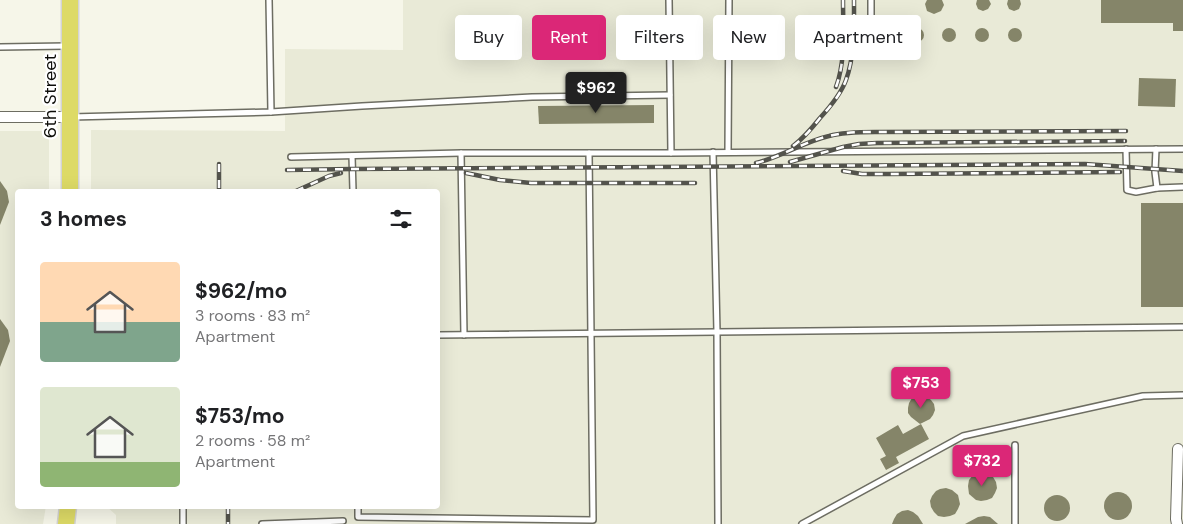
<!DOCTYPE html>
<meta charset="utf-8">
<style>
body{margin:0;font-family:"DM Sans",sans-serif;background:#f6f6f6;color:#202124;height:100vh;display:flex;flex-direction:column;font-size:19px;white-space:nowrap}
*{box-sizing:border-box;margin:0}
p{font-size:16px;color:#757577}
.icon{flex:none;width:28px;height:28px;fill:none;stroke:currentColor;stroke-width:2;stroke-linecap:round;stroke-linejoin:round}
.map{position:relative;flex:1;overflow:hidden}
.side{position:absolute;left:15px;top:189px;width:425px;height:320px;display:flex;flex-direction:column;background:#fff;border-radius:5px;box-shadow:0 5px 20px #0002}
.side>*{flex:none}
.hud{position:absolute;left:455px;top:15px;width:475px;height:45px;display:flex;gap:10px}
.price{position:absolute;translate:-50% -42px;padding:0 11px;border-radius:5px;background:#db2777;color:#fff;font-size:16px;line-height:32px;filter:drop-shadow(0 1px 2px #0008)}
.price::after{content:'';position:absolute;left:50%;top:30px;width:15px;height:11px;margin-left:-8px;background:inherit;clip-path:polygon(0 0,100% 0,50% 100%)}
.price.active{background:#222;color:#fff}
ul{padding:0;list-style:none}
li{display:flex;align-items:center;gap:15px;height:125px;padding:0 25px}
li span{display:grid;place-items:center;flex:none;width:140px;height:100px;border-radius:5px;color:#555}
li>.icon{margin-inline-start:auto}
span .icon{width:60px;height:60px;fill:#fffc;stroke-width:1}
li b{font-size:21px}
h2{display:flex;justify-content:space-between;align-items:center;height:60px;padding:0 25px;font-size:21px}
.tag{padding:0 18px;border-radius:5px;background:#fff;box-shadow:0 5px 20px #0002;font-size:18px;line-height:45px}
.tag.active{background:#db2777;color:#fff}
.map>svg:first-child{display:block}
.built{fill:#e9ead7}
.building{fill:#858569}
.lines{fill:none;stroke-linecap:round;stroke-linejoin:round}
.service-casing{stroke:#6d6d62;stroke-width:8}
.minor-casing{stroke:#6d6d62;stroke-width:12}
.primary-casing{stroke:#d3d3d3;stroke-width:19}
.service{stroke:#fff;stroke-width:5}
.minor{stroke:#fff;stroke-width:10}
.primary{stroke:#ddda66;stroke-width:16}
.rail-casing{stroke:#53534c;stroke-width:4.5}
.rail{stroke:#fff;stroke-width:2.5;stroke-dasharray:8;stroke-linecap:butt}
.labels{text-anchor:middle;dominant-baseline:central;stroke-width:4.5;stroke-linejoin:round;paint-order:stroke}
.street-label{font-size:18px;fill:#0c0c08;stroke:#fff}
</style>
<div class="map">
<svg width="1183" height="524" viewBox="0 0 1183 524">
<rect width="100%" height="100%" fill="#f6f6e9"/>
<!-- built -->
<g class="built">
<polygon points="403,0 1183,0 1183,524 116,524 116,515 106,506 438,506 438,191 91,191 91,130 285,131 285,49 403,50"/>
<polygon points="0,131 49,131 49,191 18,191 18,506 46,506 43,524 0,524"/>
</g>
<!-- building -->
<g class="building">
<polygon points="927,0 942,0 944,5 941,11 934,14 927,11 925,4"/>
<polygon points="977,0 989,0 991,4 988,9 983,11 978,9 976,4"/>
<polygon points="1008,0 1020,0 1021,4 1019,9 1014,11 1009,9 1007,4"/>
<polygon points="1101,0 1183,0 1183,31 1173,31 1173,23 1101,23"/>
<circle cx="1015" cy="35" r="7"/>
<circle cx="982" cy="35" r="7"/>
<circle cx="917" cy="35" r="7"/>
<circle cx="885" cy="35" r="7"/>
<circle cx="949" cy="35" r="7"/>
<polygon points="1139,78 1176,79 1175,107 1138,106"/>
<polygon points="654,105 654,123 539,124 538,106"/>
<polygon points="0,181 7,191 9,202 0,225"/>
<rect x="1141" y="203" width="42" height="104"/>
<polygon points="0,319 8,330 10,341 0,367"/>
<polygon points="922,395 927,397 931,400 934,404 935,410 933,415 930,419 920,424 911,417 908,413 908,408 909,403 912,398 917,396"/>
<polygon points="921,424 929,439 896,457 899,463 886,470 880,459 886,456 876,438 898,425 903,434"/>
<polygon points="983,472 989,474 993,477 996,482 997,488 995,493 992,498 987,500 981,501 976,500 969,494 968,486 969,480 973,475 978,473"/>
<polygon points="946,488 952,490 958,495 960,504 958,509 955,514 950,516 944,517 938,516 934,512 931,507 930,501 932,496 936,491 940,489"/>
<circle cx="1118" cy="506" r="14"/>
<circle cx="1057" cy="508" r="13"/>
<polygon points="908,510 913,512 918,516 923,524 892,524 894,519 897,514 902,511"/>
<polygon points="984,516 990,517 998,524 965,524 978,517"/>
</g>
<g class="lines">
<defs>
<g id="service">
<polyline points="669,0 671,153"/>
<polyline points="871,0 871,19"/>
<polyline points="0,47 67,46"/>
<polyline points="271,112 362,106 532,97 670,95"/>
<polyline points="71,117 271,112 269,0"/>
<polyline points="1126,149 1127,190 1136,192 1157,188 1183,187"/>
<polyline points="1156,149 1155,172 1157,188"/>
<polyline points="713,152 717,332 718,524"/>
<polyline points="728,152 729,0"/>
<polyline points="461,153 464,335"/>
<polyline points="352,156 353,191"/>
<polyline points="291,157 461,153 671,153 1183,149"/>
<polyline points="438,335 1183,327"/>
<polyline points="183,506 183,524"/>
<polyline points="358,506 358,517 593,520 589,153"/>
<polyline points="262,524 343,521"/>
<polyline points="802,524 963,436 1143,396 1183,395"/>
<polyline points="1015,524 1015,445"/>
</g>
<g id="minor">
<polyline points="0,117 71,117"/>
<polyline points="1177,524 1176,519 1178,449"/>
</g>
<g id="primary">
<polyline points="70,0 70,191"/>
<polyline points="66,524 68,506"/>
</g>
</defs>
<!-- service casing -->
<use href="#service" class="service-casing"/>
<!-- minor casing -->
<use href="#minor" class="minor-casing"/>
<!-- primary casing -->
<use href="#primary" class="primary-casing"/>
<!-- service -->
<use href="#service" class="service"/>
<!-- minor -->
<use href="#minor" class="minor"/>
<!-- primary -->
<use href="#primary" class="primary"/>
<defs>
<g id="rail">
<path d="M836,87C846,60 843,28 843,0"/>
<path d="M793,146C804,138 812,128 820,118C830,107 841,94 846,80C855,55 854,26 854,0"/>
<polyline points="790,162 843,147 859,144 877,143 1125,141"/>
<path d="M756,163C781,157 803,142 829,136C844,132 860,132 875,132L1126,131"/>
<polyline points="219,164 219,191"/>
<polyline points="287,170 352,169 1085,164 1183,171"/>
<polyline points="843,171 862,174 889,174 1120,172"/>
<polyline points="466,173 500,180 531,183 695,183"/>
<polyline points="296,191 329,176 341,173"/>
<polyline points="228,506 228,524"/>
</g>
</defs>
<!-- rail casing -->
<use href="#rail" class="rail-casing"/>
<!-- rail -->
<use href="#rail" class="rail"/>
</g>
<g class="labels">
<!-- street labels -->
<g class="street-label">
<text transform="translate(50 96) rotate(-90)">6th Street</text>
</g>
</g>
</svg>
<b class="price active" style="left:596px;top:114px">$962</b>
<b class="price" style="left:921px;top:409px">$753</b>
<b class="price" style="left:982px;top:487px">$732</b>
<div class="hud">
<a class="tag">Buy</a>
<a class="tag active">Rent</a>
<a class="tag">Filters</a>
<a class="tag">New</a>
<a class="tag">Apartment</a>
</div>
<section class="side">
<h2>3 homes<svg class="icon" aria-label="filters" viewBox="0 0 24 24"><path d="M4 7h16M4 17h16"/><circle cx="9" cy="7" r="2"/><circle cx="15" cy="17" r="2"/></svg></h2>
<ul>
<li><span style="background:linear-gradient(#ffd9b3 60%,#7fa58c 0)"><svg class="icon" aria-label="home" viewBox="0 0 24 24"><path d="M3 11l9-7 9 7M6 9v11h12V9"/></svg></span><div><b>$962/mo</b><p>3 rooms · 83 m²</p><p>Apartment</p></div></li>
<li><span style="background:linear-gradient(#dfe7d0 75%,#8fb573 0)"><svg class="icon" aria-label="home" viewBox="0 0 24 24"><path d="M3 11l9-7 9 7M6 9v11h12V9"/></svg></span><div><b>$753/mo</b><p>2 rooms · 58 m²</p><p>Apartment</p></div></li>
</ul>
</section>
</div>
